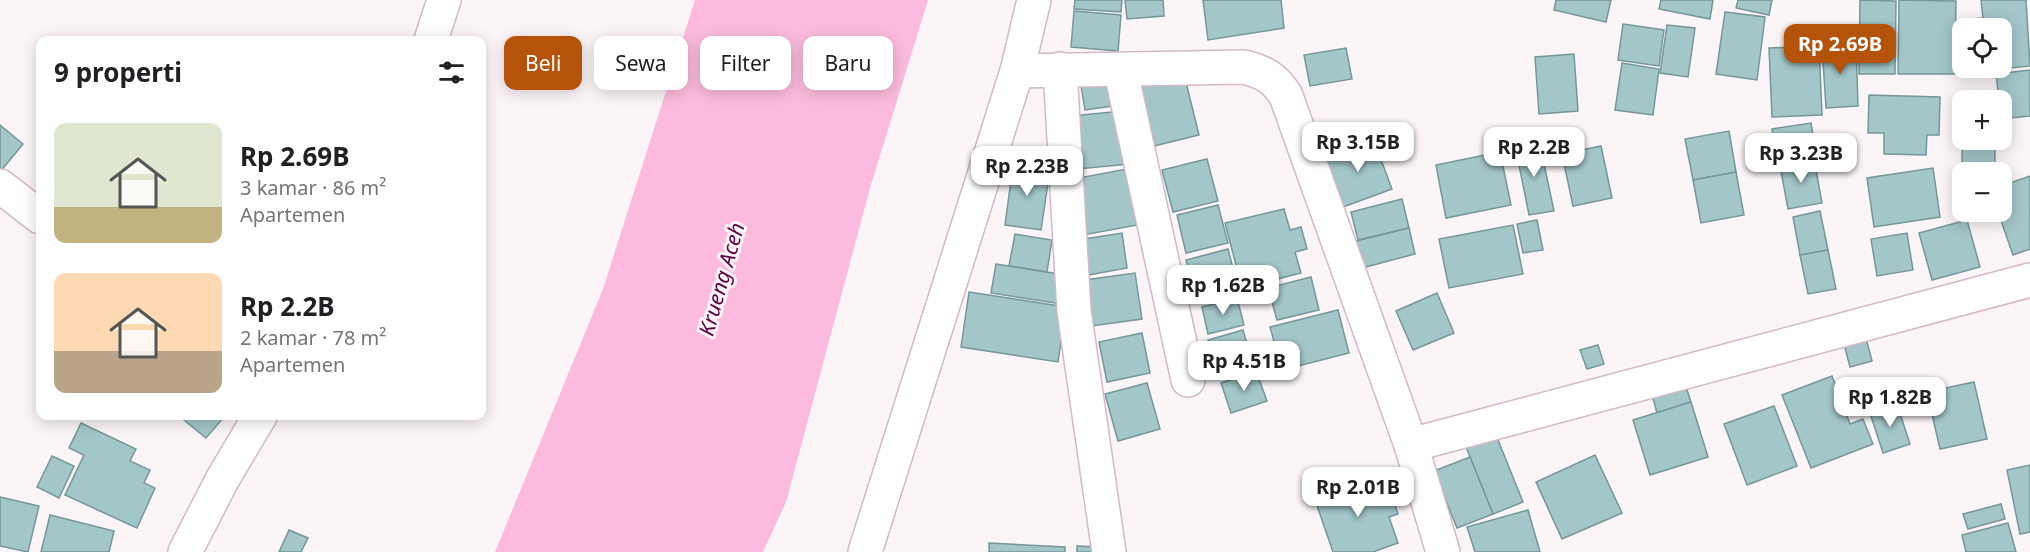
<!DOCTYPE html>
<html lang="id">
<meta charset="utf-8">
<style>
body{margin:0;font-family:"Noto Sans",sans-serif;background:#f6f6f6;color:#202124;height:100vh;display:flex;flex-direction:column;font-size:22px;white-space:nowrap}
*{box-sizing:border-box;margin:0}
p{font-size:20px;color:#757577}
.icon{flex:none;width:33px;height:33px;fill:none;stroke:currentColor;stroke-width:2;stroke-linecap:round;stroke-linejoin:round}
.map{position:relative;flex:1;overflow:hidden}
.details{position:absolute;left:36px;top:36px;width:450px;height:384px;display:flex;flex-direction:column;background:#fff;border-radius:12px;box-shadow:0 3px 15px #0003}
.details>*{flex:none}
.top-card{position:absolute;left:504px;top:36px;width:570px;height:54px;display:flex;gap:12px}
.buttons{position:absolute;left:1952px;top:18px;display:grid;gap:12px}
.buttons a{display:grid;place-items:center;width:60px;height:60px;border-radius:12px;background:#fff;box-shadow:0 3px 15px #0003;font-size:30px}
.price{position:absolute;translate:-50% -51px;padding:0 14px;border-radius:12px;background:#fff;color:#222;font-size:20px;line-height:39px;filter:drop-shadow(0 2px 3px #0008)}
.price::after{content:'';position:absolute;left:50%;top:36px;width:18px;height:14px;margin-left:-9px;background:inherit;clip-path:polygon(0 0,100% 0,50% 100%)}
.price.current{background:#b45309;color:#fff}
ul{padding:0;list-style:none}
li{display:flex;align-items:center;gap:18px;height:150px;padding:0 18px}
li span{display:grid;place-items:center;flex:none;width:168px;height:120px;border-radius:12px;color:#555}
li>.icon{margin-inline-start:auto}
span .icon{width:72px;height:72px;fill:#fffc;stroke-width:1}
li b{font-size:26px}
h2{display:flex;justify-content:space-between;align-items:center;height:72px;padding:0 18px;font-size:26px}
.chip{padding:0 21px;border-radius:12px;background:#fff;box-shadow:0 3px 15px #0003;font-size:21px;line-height:54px}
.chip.current{background:#b45309;color:#fff}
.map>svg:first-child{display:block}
.water{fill:#fcbbde}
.building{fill:#a3c6c9;stroke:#759799;stroke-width:1.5}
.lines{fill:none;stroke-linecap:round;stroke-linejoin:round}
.street-casing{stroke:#d4b8c7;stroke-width:36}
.secondary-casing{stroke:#d4b8c7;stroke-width:36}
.street{stroke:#fff;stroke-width:33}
.secondary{stroke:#fff;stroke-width:33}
.labels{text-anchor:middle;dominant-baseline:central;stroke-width:6;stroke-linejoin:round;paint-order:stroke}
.water-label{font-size:21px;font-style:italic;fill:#5f0043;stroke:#fbf5f8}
</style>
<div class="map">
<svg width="2030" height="552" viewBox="0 0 2030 552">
<rect width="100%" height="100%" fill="#fbf5f8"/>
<!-- water -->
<polygon class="water" points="695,0 928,0 870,188 786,502 763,552 495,552 603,289"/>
<!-- building -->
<g class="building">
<polygon points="1075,0 1122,0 1121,12 1074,9"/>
<polygon points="1125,0 1163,0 1164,16 1127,19"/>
<polygon points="1203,0 1281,0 1284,28 1208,40"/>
<polygon points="1556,0 1611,0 1606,22 1554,10"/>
<polygon points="1661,0 1713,0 1710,19 1659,9"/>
<polygon points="1738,0 1772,0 1769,15 1736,8"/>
<polygon points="1860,0 1896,1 1895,74 1859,74"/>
<polygon points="1899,0 1956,1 1955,74 1898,74"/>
<polygon points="1981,0 2026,0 2030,66 1968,72 1967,68 2001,68 2001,28 1964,28 1963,20 1983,18"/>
<polygon points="1074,11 1121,15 1118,51 1071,47"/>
<polygon points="1725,12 1765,17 1757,80 1716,74"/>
<polygon points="1623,24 1664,30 1659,66 1618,60"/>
<polygon points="1667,25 1695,28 1688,77 1660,73"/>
<polygon points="1856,43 1858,106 1826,108 1822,45"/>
<polygon points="1819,46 1822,115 1772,117 1769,48"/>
<polygon points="1346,48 1352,79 1310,86 1304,55"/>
<polygon points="1574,54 1578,111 1539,114 1535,57"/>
<polygon points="1622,63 1659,69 1653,115 1615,110"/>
<polygon points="2030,70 2030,116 2001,119 1996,74"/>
<polygon points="1184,74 1199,135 1154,146 1138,85"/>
<polygon points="1117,81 1120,105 1085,110 1081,86"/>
<polygon points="1869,95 1940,97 1939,135 1927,135 1926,155 1884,154 1884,133 1868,133"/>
<polygon points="1123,111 1129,164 1077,169 1071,116"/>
<polygon points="1811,123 1816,152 1776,158 1772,129"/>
<polygon points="0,125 23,144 0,172"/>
<polygon points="1729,131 1736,172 1693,180 1685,139"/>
<polygon points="1373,138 1392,189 1343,207 1324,156"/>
<polygon points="1539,140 1554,211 1529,215 1515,145"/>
<polygon points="1601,146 1612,198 1573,206 1562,154"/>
<polygon points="1962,149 1995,149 1995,172 1962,172 1962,184"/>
<polygon points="1500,152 1511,205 1446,218 1436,165"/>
<polygon points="1207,159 1218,201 1173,212 1162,170"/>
<polygon points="1814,159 1822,203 1788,209 1780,166"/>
<polygon points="1013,165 1050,170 1041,230 1005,225"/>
<polygon points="1132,168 1143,224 1078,236 1068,180"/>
<polygon points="1933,168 1940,217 1874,227 1867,178"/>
<polygon points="1736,172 1744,215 1701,223 1693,180"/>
<polygon points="2030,176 2030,249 2013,255 1998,212 2001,212 2001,186"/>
<polygon points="1402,199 1409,228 1358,240 1351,212"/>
<polygon points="1218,205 1228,243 1186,253 1177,215"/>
<polygon points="1284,209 1290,230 1301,227 1307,249 1295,252 1301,273 1242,288 1225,223"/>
<polygon points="1820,211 1828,250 1800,255 1793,217"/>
<polygon points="1537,220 1543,250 1523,253 1517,224"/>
<polygon points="1967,220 1980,267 1932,280 1919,233"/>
<polygon points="1513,225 1523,274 1449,288 1439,239"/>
<polygon points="1409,228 1415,254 1358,269 1352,242"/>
<polygon points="1122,233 1127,268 1083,276 1078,240"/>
<polygon points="1907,233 1913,270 1877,276 1871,239"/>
<polygon points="1015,234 1052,240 1047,272 1009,266"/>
<polygon points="1228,249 1237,284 1196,295 1186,260"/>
<polygon points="1828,250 1836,289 1808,294 1800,255"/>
<polygon points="996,264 1065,275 1061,304 991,293"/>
<polygon points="1135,273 1142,319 1092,326 1085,280"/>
<polygon points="1311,277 1319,310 1277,320 1268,288"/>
<polygon points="969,292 1066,307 1058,362 961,347"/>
<polygon points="1437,293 1454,333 1413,350 1396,311"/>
<polygon points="1237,298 1244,325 1208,334 1202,307"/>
<polygon points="1338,310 1349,353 1282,370 1270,327"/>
<polygon points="1243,330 1253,364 1217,373 1208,340"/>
<polygon points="1142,333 1150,373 1107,382 1099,342"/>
<polygon points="1866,338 1872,361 1850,367 1844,344"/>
<polygon points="1598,345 1604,364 1587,369 1580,350"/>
<polygon points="1256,371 1267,401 1231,413 1221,383"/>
<polygon points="1832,376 1850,424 1863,419 1873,444 1811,468 1782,395"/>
<polygon points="1684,381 1691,402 1657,413 1651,391"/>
<polygon points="1974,382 1987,439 1940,449 1927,392"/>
<polygon points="1147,383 1160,429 1118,441 1105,394"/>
<polygon points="1691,402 1708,457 1650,475 1633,420"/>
<polygon points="1897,404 1910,444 1883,453 1870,413"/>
<polygon points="1774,406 1797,466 1747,485 1724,424"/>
<polygon points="179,416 222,416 224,417 206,438"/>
<polygon points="81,423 136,449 130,461 150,470 144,483 155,488 137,528 65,495 84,455 69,448"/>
<polygon points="1496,435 1523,502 1493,514 1466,447"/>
<polygon points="1595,455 1622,513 1562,539 1536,482"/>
<polygon points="52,456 74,466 59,498 37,487"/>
<polygon points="1470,457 1493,514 1457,528 1434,471"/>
<polygon points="2030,465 2030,532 2020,534 2007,470"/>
<polygon points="1375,477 1381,494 1390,491 1398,514 1389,517 1398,543 1373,552 1333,552 1314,497"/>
<polygon points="0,497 39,506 28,552 0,546"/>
<polygon points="2001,504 2005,519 1968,529 1963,514"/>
<polygon points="1528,510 1540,552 1475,552 1467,527"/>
<polygon points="50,515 114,531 109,552 41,552"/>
<polygon points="2008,523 2016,552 1966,552 1962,535"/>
<polygon points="289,530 308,538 301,552 279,552"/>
<polygon points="989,543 1065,547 1065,552 989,552"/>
<polygon points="1077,546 1097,547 1096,552 1077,552"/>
</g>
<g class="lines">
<defs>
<g id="street">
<polyline points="1060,69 1074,311 1109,552"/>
<path d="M1017,71L1244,67C1264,72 1275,78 1286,96L1411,445L1443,552"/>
<polyline points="1121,72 1188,380"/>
<polyline points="0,186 40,217"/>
<polyline points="1411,445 2030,280"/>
<polyline points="865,552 1017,71 1034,0"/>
</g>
<g id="secondary">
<polyline points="431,40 444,0"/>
<polyline points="185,552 222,480 260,416"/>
</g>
</defs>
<!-- street casing -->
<use href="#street" class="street-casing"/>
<!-- secondary casing -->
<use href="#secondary" class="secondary-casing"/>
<!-- street -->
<use href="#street" class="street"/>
<!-- secondary -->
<use href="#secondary" class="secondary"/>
</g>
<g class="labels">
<!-- water labels -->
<g class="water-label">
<text transform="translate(721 279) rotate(-74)">Krueng Aceh</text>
</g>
</g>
</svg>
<div class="buttons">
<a><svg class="icon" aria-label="locate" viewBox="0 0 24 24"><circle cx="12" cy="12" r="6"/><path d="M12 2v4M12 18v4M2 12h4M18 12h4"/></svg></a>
<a>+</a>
<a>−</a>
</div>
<b class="price current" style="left:1840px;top:75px">Rp 2.69B</b>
<b class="price" style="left:1358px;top:173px">Rp 3.15B</b>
<b class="price" style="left:1534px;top:178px">Rp 2.2B</b>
<b class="price" style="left:1801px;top:184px">Rp 3.23B</b>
<b class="price" style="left:1027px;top:197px">Rp 2.23B</b>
<b class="price" style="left:1223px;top:316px">Rp 1.62B</b>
<b class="price" style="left:1244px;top:392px">Rp 4.51B</b>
<b class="price" style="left:1890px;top:428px">Rp 1.82B</b>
<b class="price" style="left:1358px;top:518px">Rp 2.01B</b>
<div class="top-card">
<a class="chip current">Beli</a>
<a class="chip">Sewa</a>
<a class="chip">Filter</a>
<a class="chip">Baru</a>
</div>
<section class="details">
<h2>9 properti<svg class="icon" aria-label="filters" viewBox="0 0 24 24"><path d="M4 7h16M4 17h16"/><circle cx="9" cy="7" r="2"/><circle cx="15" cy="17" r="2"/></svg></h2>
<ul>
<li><span style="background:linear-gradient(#dfe7d0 70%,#c2b280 0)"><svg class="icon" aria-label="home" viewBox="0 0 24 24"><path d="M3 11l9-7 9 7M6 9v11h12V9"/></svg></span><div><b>Rp 2.69B</b><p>3 kamar · 86 m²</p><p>Apartemen</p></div></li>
<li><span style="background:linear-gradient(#ffd9b3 65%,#b9a48a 0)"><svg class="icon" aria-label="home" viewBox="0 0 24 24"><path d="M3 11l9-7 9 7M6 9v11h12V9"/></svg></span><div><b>Rp 2.2B</b><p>2 kamar · 78 m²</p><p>Apartemen</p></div></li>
</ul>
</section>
</div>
